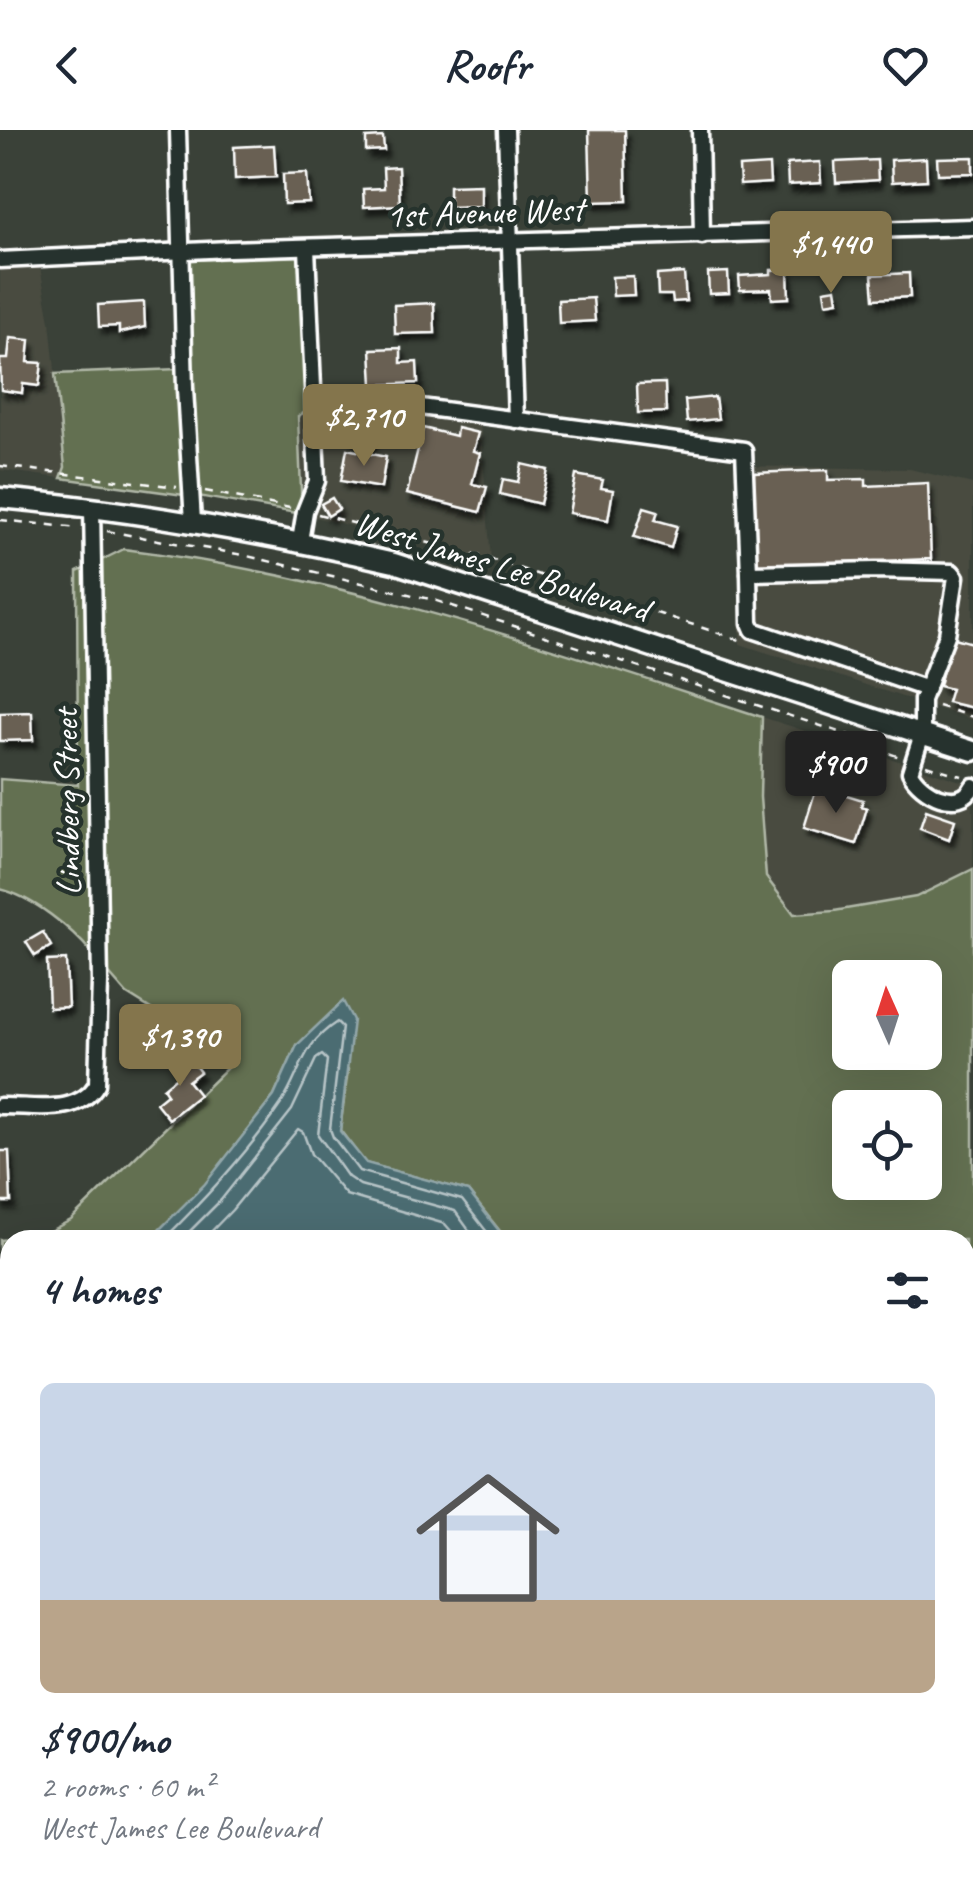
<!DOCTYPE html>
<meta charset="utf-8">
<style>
body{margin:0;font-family:Caveat,sans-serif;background:#f6f6f7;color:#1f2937;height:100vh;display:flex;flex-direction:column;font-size:38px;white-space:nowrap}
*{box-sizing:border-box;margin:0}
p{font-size:32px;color:#747a83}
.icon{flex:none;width:55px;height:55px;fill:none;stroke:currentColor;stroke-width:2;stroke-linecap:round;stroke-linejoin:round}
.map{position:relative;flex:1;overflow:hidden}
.details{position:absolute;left:0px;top:1100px;width:975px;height:672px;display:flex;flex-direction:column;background:#fff;border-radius:30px 30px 0 0;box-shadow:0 10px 40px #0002}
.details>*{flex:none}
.needle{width:65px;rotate:357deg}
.buttons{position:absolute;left:832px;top:830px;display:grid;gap:20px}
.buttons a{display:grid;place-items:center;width:110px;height:110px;border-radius:15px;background:#fff;box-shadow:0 10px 40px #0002;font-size:50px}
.price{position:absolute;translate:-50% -85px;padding:0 22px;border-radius:10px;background:#84754c;color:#fff;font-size:32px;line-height:65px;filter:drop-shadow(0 2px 5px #0008)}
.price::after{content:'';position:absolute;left:50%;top:60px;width:30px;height:22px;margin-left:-15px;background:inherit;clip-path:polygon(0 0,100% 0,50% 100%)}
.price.selected{background:#222;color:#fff}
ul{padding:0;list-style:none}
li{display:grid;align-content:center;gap:20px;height:530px;padding:0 40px}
li span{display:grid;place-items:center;height:310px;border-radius:15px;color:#555}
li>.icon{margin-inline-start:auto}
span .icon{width:180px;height:180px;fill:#fffc;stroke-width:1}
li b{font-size:42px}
h2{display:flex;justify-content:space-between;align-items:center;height:120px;padding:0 40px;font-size:42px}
header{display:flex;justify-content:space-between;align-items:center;height:130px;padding:0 40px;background:#fff;font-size:45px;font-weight:700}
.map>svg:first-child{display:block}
.built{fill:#484b40}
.green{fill:#637051;stroke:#b1b8a8;stroke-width:2.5;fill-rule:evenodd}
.water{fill:#4b6c72;stroke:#93a7aa;stroke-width:2.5}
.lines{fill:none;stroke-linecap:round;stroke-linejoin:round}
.shore{stroke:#b7c4c7;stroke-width:2.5}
.building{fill:#696152;stroke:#fff;stroke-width:2.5;filter:url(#shadow)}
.minor-casing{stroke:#fff;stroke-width:21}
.major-casing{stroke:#fff;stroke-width:25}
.path{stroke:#fff;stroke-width:2.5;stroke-dasharray:8 8;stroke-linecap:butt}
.minor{stroke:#26332d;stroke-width:14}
.major{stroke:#26332d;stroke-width:18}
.labels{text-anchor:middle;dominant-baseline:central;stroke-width:9;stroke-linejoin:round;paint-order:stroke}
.street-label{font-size:35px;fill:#fff;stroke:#26332d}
</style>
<header><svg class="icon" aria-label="back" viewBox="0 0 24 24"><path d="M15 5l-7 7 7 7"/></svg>Roofr<svg class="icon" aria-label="heart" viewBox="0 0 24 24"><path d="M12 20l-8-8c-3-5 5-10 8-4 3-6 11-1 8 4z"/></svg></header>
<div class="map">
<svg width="973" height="1771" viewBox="0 0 973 1771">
<defs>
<filter id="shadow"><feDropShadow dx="4" dy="7" stdDeviation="2.5" flood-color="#0009"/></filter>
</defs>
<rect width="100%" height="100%" fill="#3a4138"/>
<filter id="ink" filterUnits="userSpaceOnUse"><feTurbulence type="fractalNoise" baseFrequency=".01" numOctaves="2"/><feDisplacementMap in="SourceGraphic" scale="20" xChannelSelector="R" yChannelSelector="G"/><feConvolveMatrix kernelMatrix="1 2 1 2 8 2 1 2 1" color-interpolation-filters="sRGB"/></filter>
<g filter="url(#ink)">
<!-- built -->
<g class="built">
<polygon points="40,137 50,191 65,337 61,348 0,340 0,138"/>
<polygon points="323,273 480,291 491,430 302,384 298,285"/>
<polygon points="736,336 910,339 973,354 973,590 740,514"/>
<polygon points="762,587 973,655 973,739 916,767 834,781 794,784 766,747 760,667"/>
</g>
<!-- green -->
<g class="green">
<polygon points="307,126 323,273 298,286 302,384 198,366 189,130"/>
<polygon points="178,239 184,365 61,348 65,337 55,244"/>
<path d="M124,419C348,447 549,518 762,587L760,667L766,747L794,784L834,781L916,767L973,739V1664L965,1663V1110H497L500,1101L468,1061L365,1033L340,1000L348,940L297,915L274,966L204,1056L149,1110H10V1216L0,1214V1110L38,1107L71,1090L232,933L215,919L127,864L106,840L100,431ZM850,848H925V922H850ZM850,978H925V1052H850Z"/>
<path d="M86,438L92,823C71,798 33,767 0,759V649L78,655L77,442Z"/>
<polygon points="0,1734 10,1736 10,1762 130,1763 130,1771 0,1771"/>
</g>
<!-- water -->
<g class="water">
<polygon points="343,871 353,890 340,1001 366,1033 468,1061 500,1102 497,1110 149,1110 204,1055 274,966 297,915"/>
<polygon points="0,1214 10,1216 10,1288 0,1290"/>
<polygon points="0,1587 10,1587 10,1736 0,1734"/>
</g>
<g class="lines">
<!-- shore -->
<g class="shore">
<path d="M163,1110C206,1068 247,1024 281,974C302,942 300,916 337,892L342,897L330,999L333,1007L359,1041L462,1070L487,1102L488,1110"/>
<polyline points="181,1110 221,1070 292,980 316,929 322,925 327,930 318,1005 348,1047 360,1055 455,1081 476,1110"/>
<polyline points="203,1110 232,1080 298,999 303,1002 311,1024 346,1065 445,1094 459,1110"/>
</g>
</g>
<!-- building -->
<g class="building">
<polygon points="589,0 625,0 627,71 591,72"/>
<polygon points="383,7 384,20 366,21 366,8"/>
<polygon points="274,15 276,47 235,49 234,17"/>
<polygon points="973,27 973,43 938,44 937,28"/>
<polygon points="926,28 927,50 892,52 891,30"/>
<polygon points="877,30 878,50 836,53 835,32"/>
<polygon points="820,32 821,53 788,55 787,34"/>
<polygon points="769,35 770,53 740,55 739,37"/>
<polygon points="398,37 400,75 364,77 363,59 384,58 383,38"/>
<polygon points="307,43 309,73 284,74 283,44"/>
<polygon points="481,55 481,76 449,77 449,56"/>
<polygon points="788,139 789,168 772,169 771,159 740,160 739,146 771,144 771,140"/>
<polygon points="728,142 729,163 709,164 708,143"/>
<polygon points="684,143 686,171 673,172 672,165 658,165 657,145"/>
<polygon points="909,143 910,167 874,169 872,145"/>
<polygon points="633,146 634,165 613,166 612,147"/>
<polygon points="836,158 838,171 826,173 824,160"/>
<polygon points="593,168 595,191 559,193 558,170"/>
<polygon points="144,172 145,197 119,203 119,196 99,197 98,175"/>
<polygon points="434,173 435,203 395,204 394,175"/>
<polygon points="10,208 30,210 28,232 42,233 39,256 23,254 22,263 1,260 0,229 8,229"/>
<polygon points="401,218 401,233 417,232 418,253 373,255 371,219"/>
<polygon points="665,253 666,282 638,283 637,254"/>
<polygon points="715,267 718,289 687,292 685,270"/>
<polygon points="356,285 377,289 371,315 350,310"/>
<polygon points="423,298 456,306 457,298 478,303 473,321 480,323 472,354 487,357 480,382 407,364"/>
<polygon points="347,319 386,327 381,358 341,351"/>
<polygon points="522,334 548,340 540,374 500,364 503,349 518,352"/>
<polygon points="828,340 828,350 866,349 866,356 928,353 931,429 757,436 753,343"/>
<polygon points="576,345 603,350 601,358 613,360 608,390 569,383"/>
<polygon points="332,368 339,379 328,386 321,374"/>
<polygon points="644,377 658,381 655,390 677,396 671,418 634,407"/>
<polygon points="951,507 973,513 973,578 947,572 951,559 939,556"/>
<polygon points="32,582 33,610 0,611 0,583"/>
<polygon points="824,658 863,670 861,676 867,678 856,714 804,698 815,662 822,664"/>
<polygon points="926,680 955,690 949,709 920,698"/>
<polygon points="43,802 51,816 35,826 26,812"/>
<polygon points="66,830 68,877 49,878 47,831"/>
<polygon points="187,925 200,942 188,951 199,965 169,989 156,973 167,964 163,958 180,944 173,936"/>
<polygon points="0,1021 9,1021 11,1072 0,1072"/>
<polygon points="388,1762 419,1762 423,1769 393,1771"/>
<polygon points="735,1762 762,1762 759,1771 732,1771"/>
<polygon points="788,1762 815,1762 814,1771 787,1771"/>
</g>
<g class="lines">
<defs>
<g id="minor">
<polyline points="178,0 185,259 193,392"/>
<polyline points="506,0 516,290"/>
<polyline points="700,0 702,106"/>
<polyline points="0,130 229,119 973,97"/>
<path d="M316,272L398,274L744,320L749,443L875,440L952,442L956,447L947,505L922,570V604L910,642C920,663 960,683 973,656"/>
<polyline points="300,411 305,381 317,351 307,118"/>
<polyline points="749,443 750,493 753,500 927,559"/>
<path d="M0,976C33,975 78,987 97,954L100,852L92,377"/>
<polyline points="965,1759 973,1761"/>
<polyline points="282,1762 282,1771"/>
<polyline points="314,1771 315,1762"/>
<polyline points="332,1771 338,1762"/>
</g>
<path id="major" d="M0,368C133,380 263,403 394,433L973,621"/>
</defs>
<!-- minor casing -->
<use href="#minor" class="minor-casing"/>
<!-- major casing -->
<use href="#major" class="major-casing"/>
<!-- path -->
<g class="path">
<polyline points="0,336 177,357"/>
<polyline points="205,361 290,378"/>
<polyline points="318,384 487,428 746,512"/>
<polyline points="0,390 79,398"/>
<polyline points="107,401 243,425 434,470 861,609 871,617 900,627"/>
<polyline points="938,576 973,587"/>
<polyline points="926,635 962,646"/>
</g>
<!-- minor -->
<use href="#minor" class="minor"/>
<!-- major -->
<use href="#major" class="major"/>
</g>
</g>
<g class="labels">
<!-- street labels -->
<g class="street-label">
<text transform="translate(485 82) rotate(-2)">1st Avenue West</text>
<text transform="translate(502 436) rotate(17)">West James Lee Boulevard</text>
<text transform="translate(67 672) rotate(-91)">Lindberg Street</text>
</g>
</g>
</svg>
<div class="buttons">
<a><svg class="needle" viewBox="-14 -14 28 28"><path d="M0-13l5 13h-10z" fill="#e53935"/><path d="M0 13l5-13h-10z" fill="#747a83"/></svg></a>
<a><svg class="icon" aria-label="locate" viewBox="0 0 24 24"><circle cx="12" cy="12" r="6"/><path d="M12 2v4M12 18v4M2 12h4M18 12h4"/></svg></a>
</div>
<b class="price" style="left:831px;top:166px">$1,440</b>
<b class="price" style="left:364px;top:339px">$2,710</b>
<b class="price selected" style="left:836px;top:686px">$900</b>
<b class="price" style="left:180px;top:959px">$1,390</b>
<section class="details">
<h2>4 homes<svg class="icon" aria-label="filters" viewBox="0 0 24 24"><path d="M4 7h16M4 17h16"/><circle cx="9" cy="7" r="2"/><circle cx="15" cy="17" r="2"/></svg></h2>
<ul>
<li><span style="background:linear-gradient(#c9d6e8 70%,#b9a48a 0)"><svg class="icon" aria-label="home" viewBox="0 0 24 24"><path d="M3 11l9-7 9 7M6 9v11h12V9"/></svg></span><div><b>$900/mo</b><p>2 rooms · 60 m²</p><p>West James Lee Boulevard</p></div></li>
</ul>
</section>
</div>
